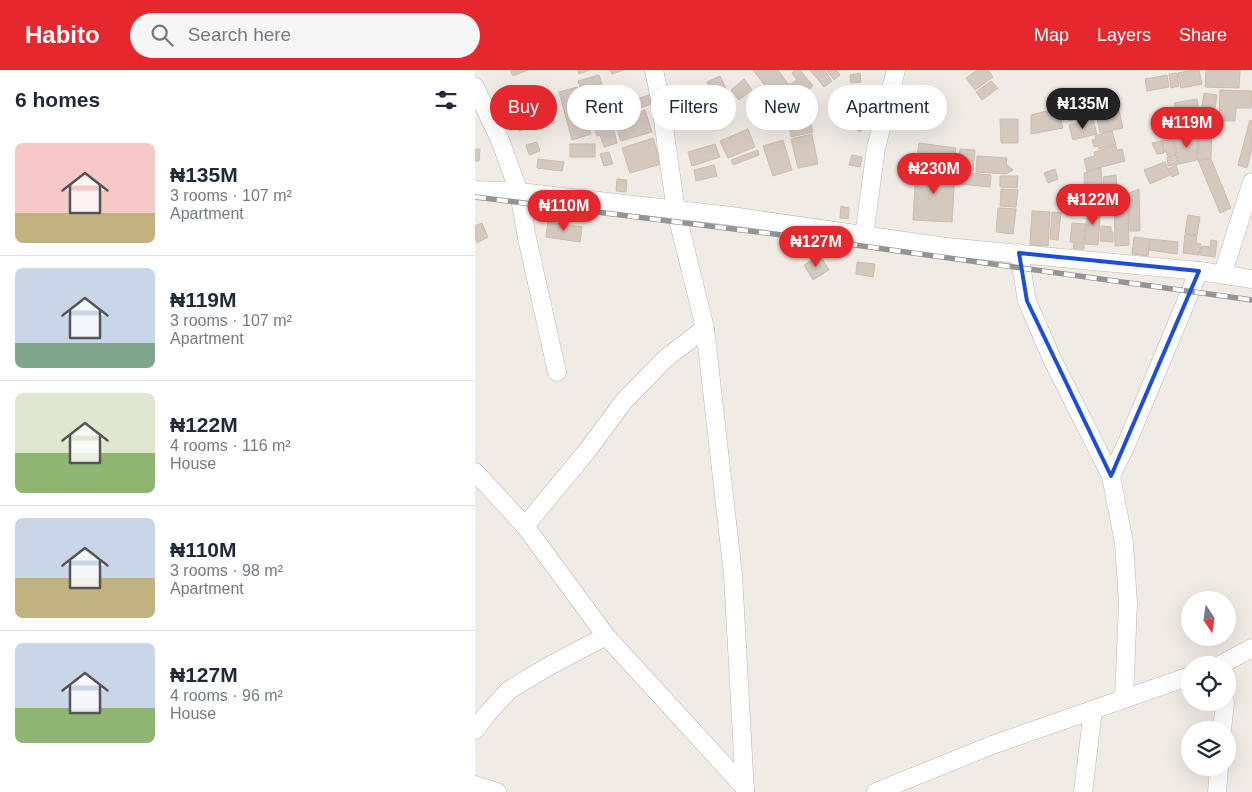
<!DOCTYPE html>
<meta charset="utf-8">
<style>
body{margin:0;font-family:Helvetica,sans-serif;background:#f6f6f7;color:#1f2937;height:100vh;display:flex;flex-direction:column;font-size:19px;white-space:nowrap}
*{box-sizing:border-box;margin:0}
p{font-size:16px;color:#747a83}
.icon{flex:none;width:28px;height:28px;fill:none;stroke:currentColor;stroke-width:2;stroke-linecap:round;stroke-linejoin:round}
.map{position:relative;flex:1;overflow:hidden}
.drawer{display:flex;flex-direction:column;background:#fff;width:475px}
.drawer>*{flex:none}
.banner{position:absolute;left:15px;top:15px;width:475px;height:45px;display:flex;gap:10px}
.needle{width:32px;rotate:167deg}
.buttons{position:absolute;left:706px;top:521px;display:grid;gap:10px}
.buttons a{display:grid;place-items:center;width:55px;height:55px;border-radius:50%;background:#fff;box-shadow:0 5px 20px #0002;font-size:25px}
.price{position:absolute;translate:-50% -42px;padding:0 11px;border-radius:18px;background:#e5282e;color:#fff;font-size:16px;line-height:32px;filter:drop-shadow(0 1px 2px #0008)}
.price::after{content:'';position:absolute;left:50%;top:30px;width:15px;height:11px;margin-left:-8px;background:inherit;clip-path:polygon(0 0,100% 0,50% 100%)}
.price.selected{background:#222;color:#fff}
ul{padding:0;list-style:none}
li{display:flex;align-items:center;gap:15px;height:125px;padding:0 15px}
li+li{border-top:1px solid #e0e1e3}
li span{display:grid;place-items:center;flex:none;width:140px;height:100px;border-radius:8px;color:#555}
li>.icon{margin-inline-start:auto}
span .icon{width:60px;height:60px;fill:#fffc;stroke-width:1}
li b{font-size:21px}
h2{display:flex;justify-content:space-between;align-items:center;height:60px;padding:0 15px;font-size:21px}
.chip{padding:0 18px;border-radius:22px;background:#fff;box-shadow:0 5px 20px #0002;font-size:18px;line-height:45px}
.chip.selected{background:#e5282e;color:#fff}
header{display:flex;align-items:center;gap:30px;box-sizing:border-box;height:70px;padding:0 25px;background:#e5282e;color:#fff}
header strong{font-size:24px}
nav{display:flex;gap:28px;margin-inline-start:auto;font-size:18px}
.search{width:350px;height:45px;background:#f6f6f7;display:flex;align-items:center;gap:12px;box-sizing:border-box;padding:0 18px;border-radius:28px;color:#747a83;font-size:19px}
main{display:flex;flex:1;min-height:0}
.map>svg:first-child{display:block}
.building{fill:#d4c8bf;stroke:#cbbcb0}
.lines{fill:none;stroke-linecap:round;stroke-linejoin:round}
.minor-casing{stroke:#beb4ac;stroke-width:19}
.minor{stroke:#fff;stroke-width:18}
.rail-casing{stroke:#949494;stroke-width:5.5}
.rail{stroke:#fff;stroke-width:4;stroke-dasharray:11;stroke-linecap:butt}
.marked{fill:none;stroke:#1d4ed8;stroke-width:4;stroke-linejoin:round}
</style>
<header>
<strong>Habito</strong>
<div class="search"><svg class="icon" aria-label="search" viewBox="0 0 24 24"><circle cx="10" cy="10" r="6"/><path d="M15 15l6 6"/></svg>Search here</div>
<nav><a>Map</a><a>Layers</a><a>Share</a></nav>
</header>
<main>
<section class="drawer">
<h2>6 homes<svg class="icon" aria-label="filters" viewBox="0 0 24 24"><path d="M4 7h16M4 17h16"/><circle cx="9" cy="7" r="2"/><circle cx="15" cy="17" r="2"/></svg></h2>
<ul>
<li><span style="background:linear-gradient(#f6c9c9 70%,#c2b280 0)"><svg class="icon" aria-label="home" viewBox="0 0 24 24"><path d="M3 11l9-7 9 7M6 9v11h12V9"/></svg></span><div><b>₦135M</b><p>3 rooms · 107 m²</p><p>Apartment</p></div></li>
<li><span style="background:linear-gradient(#c9d6e8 75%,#7fa58c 0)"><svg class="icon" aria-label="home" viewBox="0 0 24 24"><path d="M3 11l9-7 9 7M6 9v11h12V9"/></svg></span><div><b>₦119M</b><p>3 rooms · 107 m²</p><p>Apartment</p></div></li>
<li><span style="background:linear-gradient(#dfe7d0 60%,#8fb573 0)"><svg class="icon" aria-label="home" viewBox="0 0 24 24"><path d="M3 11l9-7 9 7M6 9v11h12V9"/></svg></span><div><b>₦122M</b><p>4 rooms · 116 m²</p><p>House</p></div></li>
<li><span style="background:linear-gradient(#c9d6e8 60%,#c2b280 0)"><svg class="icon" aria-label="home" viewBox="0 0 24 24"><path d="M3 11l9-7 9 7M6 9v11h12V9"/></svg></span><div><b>₦110M</b><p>3 rooms · 98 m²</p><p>Apartment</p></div></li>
<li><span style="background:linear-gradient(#c9d6e8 65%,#8fb573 0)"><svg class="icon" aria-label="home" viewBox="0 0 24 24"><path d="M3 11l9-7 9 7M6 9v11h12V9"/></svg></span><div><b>₦127M</b><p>4 rooms · 96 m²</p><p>House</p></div></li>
</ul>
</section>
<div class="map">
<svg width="777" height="722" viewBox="0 0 777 722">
<rect width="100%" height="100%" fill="#f1ebe5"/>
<!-- building -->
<g class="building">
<polygon points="35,0 53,0 38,6"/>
<polygon points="103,0 115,0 104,4"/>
<polygon points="135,0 149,0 137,4"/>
<polygon points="278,0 303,0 314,15 322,10 317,3 320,0 325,0 338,16 329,23 334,30 320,40 316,35 309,40"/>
<polygon points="335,0 349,0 357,11 349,17"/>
<polygon points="351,0 361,0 365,5 359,10"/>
<polygon points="502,0 513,0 518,7 500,20 491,8"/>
<polygon points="719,0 724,0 727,14 706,18 703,3"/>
<polygon points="731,0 765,0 764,18 730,17"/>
<polygon points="385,3 386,12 376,13 375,5"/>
<polygon points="702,3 704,16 696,18 694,4"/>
<polygon points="124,5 128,17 107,23 103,11"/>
<polygon points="692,5 694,17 672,21 670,9"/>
<polygon points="245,6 253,23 240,29 232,12"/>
<polygon points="269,9 277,20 264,30 256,20"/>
<polygon points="516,11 523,18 507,30 501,22"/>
<polygon points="102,17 116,64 97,70 84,22"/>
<polygon points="143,17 147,30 134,34 130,21"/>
<polygon points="745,20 777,21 776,38 761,38 760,51 744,51"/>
<polygon points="73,23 79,53 44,61 38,30"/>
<polygon points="129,23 133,36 114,43 109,29"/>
<polygon points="729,23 742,25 738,52 725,50"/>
<polygon points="177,24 180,33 164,38 161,29"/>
<polygon points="722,29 724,42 702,46 699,33"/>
<polygon points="615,30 618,44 594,51 591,36"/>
<polygon points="158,31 161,40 136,48 133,39"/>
<polygon points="241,32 245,41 223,50 219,41"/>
<polygon points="453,36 461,37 460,48 452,47"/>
<polygon points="583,38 588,58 556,64 556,45"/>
<polygon points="170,40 177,62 146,71 140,53 150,50 148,47"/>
<polygon points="644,40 648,58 625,63 622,49 628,47 627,44"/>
<polygon points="127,42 130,50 116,55 114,46"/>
<polygon points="333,43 338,62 316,67 312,47"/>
<polygon points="525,49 543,49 543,73 526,73"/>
<polygon points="618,49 622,64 598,70 594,55"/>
<polygon points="719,50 722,65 699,70 696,55"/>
<polygon points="775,50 777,51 777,78 772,98 763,95"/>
<polygon points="386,51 391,57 384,62 379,57"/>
<polygon points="724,53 737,54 736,88 723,90"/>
<polygon points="130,54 132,59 138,57 142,73 129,77 125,65 122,66 119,57"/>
<polygon points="273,59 280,77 253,88 245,71"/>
<polygon points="637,61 641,75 624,79 623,76 619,77 617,70 621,69 620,66"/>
<polygon points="337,64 343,94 323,98 316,69"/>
<polygon points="723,65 722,90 704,94 699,70"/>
<polygon points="178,68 186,94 155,103 147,78"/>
<polygon points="698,69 701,85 693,87 691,81 689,82 687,71"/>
<polygon points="308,70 317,100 298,106 288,76"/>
<polygon points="687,71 689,83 682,84 677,73"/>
<polygon points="62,72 65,81 54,85 51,75"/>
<polygon points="444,73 481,78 479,92 442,86"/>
<rect x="95" y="74" width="25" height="13"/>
<polygon points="240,74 245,87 217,96 213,82"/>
<polygon points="641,76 642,80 647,79 650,91 612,101 609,89 620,86 619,82"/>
<polygon points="0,79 5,79 4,91 0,91"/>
<polygon points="485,79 500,80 498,101 483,99"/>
<polygon points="283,80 284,85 258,95 256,90"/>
<polygon points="134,82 138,94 129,96 125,84"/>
<polygon points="377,85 387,87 385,97 374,95"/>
<polygon points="701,85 703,94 693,96 692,87"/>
<polygon points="502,86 532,88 531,94 538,100 531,104 501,102"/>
<polygon points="63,89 89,92 87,101 62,98"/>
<polygon points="736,89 756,138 745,143 723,90"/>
<polygon points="690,92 695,105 675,114 669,100"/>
<polygon points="239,95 242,106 221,111 219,100"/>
<polygon points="701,95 704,104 697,107 693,99"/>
<polygon points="441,98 480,101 477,152 438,150"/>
<polygon points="626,98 628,135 610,140 609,103"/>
<polygon points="580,99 583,109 573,113 569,103"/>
<polygon points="485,102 516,105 515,117 484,114"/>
<polygon points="641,105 643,125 629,127 628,107"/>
<polygon points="525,106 543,106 542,118 525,117"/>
<polygon points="142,109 152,110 151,122 141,121"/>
<polygon points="526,119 543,120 541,137 525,136"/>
<polygon points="664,119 665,161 655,161 654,123"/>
<polygon points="653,124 654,175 640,176 639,129"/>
<polygon points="366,136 374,138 373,149 365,148"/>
<polygon points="626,136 623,175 610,174 613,140"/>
<polygon points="523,138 541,139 538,164 521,162"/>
<polygon points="557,141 575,142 573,176 555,175"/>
<polygon points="577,142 586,143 583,170 575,169"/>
<polygon points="713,145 725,147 722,165 710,163"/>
<polygon points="73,152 107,157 105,172 71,167"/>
<polygon points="7,153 13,167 2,173 0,168 0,156"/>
<polygon points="597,153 611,154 609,173 595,172"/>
<polygon points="626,156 636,157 636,162 638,162 638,172 625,171"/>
<polygon points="710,164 722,166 721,173 726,174 724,185 708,183"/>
<polygon points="659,167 675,169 673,186 657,184"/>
<polygon points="675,169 703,172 702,184 674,180"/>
<polygon points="736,170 742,171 740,187 725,185 727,176 735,177"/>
<polygon points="599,173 609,173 609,179 598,179"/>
<polygon points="345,185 354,200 338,210 329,195"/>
<polygon points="382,192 400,194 398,207 381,204"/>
</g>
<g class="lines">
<defs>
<g id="minor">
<polyline points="179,0 185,29 201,141 230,258 258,505 270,722"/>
<polyline points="0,17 25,70 44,122 52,168 82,302"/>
<polyline points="0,120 44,122 256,146 471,177 724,201 777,209"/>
<polyline points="389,166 401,78 421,0"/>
<polyline points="544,183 552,231 577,289 636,406 649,473 653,533 649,629"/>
<polyline points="748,203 777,112"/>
<polyline points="0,402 50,456 131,566 270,718"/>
<polyline points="636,406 651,375 724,201"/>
<polyline points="50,456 112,381 149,331 190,289 230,258"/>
<polyline points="745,595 777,578"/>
<polyline points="0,660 12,644 34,620 74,596 131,566"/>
<polyline points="747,660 750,632"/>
<polyline points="0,715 22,722"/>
<polyline points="401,722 517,675 715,606"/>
<polyline points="608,722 618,640"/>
<polyline points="742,722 744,698"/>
</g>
</defs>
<!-- minor casing -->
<use href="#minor" class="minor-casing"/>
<!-- minor -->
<use href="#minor" class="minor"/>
<defs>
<polyline id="rail" points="0,127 315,166 777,230"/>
</defs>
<!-- rail casing -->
<use href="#rail" class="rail-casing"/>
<!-- rail -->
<use href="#rail" class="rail"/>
</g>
<!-- marked area -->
<path class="marked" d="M544,183L724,201L636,406L552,231Z"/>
</svg>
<div class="buttons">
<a><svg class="needle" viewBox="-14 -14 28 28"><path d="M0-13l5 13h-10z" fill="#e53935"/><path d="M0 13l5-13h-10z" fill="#747a83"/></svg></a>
<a><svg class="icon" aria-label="locate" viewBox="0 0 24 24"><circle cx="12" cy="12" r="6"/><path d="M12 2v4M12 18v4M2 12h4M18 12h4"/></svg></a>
<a><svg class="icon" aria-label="layers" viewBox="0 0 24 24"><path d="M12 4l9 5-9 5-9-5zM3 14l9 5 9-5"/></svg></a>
</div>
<b class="price selected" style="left:608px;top:60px">₦135M</b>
<b class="price" style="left:712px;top:79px">₦119M</b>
<b class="price" style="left:459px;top:125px">₦230M</b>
<b class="price" style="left:618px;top:156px">₦122M</b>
<b class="price" style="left:89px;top:162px">₦110M</b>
<b class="price" style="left:341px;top:198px">₦127M</b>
<div class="banner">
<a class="chip selected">Buy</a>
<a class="chip">Rent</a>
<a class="chip">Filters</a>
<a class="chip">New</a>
<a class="chip">Apartment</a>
</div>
</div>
</main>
